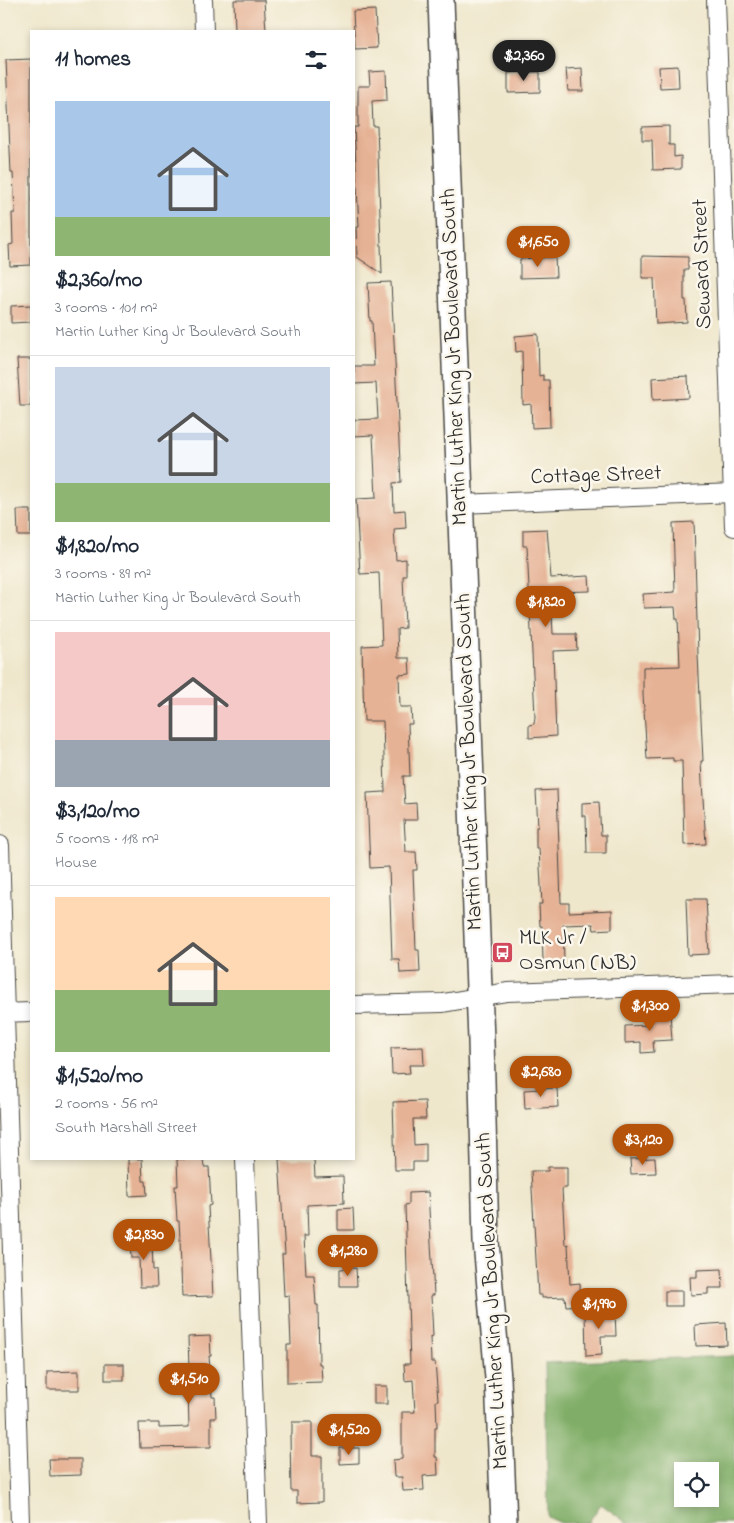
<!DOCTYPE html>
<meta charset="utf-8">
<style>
body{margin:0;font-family:"Indie Flower",sans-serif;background:#f6f6f7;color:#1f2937;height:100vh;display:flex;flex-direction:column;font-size:19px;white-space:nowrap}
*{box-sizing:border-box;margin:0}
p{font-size:16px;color:#747a83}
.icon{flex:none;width:28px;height:28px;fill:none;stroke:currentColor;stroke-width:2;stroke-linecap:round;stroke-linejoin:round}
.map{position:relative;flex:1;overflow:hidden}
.drawer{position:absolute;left:30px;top:30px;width:325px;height:1130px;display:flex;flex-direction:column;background:#fff;border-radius:0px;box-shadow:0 2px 8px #0003}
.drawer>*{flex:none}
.controls{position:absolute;left:674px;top:1462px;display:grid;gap:10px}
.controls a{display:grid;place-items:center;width:45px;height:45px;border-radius:0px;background:#fff;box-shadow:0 2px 8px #0003;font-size:25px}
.price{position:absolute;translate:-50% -42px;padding:0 11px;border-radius:18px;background:#b45309;color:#fff;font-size:16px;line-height:32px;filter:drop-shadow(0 1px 2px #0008)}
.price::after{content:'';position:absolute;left:50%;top:30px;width:15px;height:11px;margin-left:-8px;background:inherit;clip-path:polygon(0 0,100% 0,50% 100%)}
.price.on{background:#222;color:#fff}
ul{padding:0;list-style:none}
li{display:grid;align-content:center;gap:10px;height:265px;padding:0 25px}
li+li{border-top:1px solid #e0e1e3}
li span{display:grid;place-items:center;height:155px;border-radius:0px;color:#555}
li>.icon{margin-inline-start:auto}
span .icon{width:90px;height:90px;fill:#fffc;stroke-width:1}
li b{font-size:21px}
h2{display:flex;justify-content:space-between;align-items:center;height:60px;padding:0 25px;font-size:21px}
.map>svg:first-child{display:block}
.forest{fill:#80ae67;stroke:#566c49;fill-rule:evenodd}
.building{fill:#e6b295}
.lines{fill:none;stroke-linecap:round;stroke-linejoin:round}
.minor-casing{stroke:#484743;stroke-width:20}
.secondary-casing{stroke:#484743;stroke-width:28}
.minor{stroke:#fff;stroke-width:18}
.secondary{stroke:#fff;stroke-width:25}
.labels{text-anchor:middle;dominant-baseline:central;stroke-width:5;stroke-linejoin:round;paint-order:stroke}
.street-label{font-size:22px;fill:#2b2b2b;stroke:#fbf7ec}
.poi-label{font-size:22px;fill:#2b2b2b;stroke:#fbf7ec;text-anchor:start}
</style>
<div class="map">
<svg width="734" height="1523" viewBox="0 0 734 1523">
<rect width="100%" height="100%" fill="#fbf7ec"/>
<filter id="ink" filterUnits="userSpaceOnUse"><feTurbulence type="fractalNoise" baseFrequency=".02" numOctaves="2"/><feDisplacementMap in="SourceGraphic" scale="10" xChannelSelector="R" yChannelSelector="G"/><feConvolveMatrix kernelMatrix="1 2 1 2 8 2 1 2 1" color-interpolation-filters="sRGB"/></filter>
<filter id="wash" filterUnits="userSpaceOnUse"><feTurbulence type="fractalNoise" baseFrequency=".0096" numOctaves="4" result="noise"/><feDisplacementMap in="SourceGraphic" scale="20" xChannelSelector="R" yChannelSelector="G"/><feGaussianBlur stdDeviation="1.12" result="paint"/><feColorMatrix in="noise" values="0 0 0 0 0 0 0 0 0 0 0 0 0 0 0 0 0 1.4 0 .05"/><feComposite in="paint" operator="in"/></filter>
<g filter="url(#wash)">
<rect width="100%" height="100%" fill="#efe7cc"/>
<!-- forest -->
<path class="forest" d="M734,1356V1523H627L601,1504L590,1520L589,1523H561L548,1517L545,1363ZM682,1471H710V1499H682Z"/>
<g id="blocks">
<!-- building -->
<g class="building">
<polygon points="234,0 264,0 266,31 235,31"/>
<polygon points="375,10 377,48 355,49 353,11"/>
<polygon points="31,59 31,265 10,266 9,245 13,244 12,213 15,213 13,173 11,173 6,60"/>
<polygon points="678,66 679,87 660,88 659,67"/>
<polygon points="582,68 583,91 568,91 566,69"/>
<polygon points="386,71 387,100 372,101 373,126 377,126 382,274 357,257 356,227 359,227 354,127 358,127 358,86 370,86 369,72"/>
<polygon points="540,72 540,92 508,93 508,73"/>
<polygon points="669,126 669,145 674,145 674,157 681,156 681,169 653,170 652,140 642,140 642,127"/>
<polygon points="642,256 688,257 688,270 684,270 684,300 686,300 687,322 656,324 654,278 642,278"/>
<polygon points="555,257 556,277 520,278 520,259"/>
<polygon points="391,282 401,482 393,483 394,511 405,510 406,528 394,529 396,560 406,559 406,576 403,576 405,628 397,629 398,658 409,658 410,674 399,675 400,707 411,707 412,724 408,724 410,776 403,776 405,804 416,803 417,820 404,820 406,852 416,852 417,870 413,870 416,950 419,950 420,972 400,973 399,959 392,959 389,867 370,868 367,793 385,792 383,721 364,721 362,646 382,645 379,573 360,574 356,499 376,498 373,435 354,436 354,420 378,419 376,383 354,384 354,366 374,366 372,321 370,321 368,283"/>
<polygon points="31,305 31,322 11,323 11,306"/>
<polygon points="538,334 539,376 543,375 543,380 549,380 550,427 532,428 531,404 523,405 522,351 516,352 515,336"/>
<polygon points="17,359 31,359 31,406 20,406"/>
<polygon points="688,376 689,398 653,400 652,378"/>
<polygon points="17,510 31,510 31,536 18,536"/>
<polygon points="694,522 698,655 703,761 701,761 702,783 706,844 684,845 682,761 673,761 673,758 647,759 643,694 643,667 680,666 678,619 676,619 675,607 644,608 643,594 675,592 673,523"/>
<polygon points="547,529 551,578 589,576 590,591 551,592 553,634 576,634 577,650 553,651 556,736 529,738 529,725 534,724 535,717 527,546 523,546 523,530"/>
<polygon points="557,790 561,903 569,903 569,912 612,910 612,929 594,930 593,924 563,925 564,961 543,961 542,926 540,926 539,904 542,904 539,848 536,848 536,827 538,827 536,791"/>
<polygon points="599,802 601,835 606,835 606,853 587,853 586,816 582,816 582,803"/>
<polygon points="686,899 706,899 709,954 688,955"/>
<polygon points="670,1013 672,1040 653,1041 654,1052 641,1053 641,1042 625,1043 625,1026 650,1025 650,1014"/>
<polygon points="423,1047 424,1065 409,1065 410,1073 392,1074 391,1048"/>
<polygon points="557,1088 558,1107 525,1109 524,1090"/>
<polygon points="425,1101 426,1119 413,1119 414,1145 426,1144 426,1162 413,1162 413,1170 395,1170 393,1102"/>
<polygon points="655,1158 656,1173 631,1174 630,1159"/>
<polygon points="128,1159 142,1159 143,1181 146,1181 147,1195 129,1196"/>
<polygon points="177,1159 203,1159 204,1167 209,1167 211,1205 208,1206 213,1296 182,1297 180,1238 179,1221 177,1221 175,1186 178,1186"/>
<polygon points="279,1159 314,1159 315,1177 343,1176 344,1203 307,1205 308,1236 304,1236 306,1275 314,1275 316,1305 318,1305 319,1364 321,1364 322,1382 287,1383 287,1345 291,1345 289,1295 284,1296 282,1254 285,1254"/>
<polygon points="548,1167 567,1167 567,1188 562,1188 565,1245 568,1244 570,1284 580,1283 581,1305 566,1306 565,1297 542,1298 542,1295 538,1295 531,1171 548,1171"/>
<polygon points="428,1192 434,1295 431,1295 433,1336 430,1337 431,1362 435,1362 438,1400 436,1401 437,1427 435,1427 435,1457 437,1457 438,1475 423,1476 424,1490 403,1491 402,1477 394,1477 393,1460 402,1459 402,1412 415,1412 413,1380 405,1381 404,1364 410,1364 405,1205 409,1204 409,1193"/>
<polygon points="353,1208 354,1230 338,1230 338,1209"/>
<polygon points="130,1239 152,1239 153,1270 156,1270 157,1287 140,1287 139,1258 131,1258"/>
<polygon points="356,1268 357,1286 340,1286 340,1269"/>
<polygon points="722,1269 723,1288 708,1288 708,1294 691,1295 690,1277 697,1277 697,1270"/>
<rect x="665" y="1291" width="17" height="15"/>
<polygon points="615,1311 616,1336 601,1336 602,1355 586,1356 585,1313"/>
<polygon points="726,1323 727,1345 696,1346 695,1325"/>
<polygon points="210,1336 211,1356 209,1356 212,1397 215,1397 216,1418 211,1418 211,1447 140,1448 139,1423 159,1423 159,1428 189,1427 188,1388 184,1389 183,1368 189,1368 188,1337"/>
<rect x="105" y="1364" width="19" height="16"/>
<polygon points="79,1371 79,1390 47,1390 47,1372"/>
<rect x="374" y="1386" width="13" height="18"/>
<polygon points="292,1422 312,1422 312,1456 322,1456 322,1502 297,1503 297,1491 291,1491 290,1435 292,1435"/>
<polygon points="340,1448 359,1448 359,1463 340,1464"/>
<polygon points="49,1459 81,1459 81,1475 50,1476"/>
</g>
</g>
</g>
<g filter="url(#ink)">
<use href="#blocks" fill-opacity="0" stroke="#484743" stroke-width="1"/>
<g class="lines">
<defs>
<g id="minor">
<polyline points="203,0 204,31"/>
<polyline points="716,0 734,527"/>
<polyline points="460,504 734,493"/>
<polyline points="0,845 20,1523"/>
<polyline points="354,1005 443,1003 507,992 734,984"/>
<polyline points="0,1013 31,1012"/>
<polyline points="245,1159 258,1523"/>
</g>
<polyline id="secondary" points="441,0 481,1040 486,1242 498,1378 504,1523"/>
</defs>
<!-- minor casing -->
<use href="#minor" class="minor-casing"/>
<!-- secondary casing -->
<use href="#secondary" class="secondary-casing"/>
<!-- minor -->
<use href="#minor" class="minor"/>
<!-- secondary -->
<use href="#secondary" class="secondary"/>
</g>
</g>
<!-- icons -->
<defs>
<symbol id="bus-square" viewBox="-11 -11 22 22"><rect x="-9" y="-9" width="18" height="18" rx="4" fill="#d1495b" stroke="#fbf7ec"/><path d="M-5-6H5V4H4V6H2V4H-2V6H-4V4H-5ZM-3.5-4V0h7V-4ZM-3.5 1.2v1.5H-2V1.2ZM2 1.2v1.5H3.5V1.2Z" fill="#fff"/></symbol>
</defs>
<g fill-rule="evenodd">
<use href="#bus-square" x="490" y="940" width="25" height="25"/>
</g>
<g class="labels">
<!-- street labels -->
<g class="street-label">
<text transform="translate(703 264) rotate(-92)">Seward Street</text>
<text transform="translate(455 357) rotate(-92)">Martin Luther King Jr Boulevard South</text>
<text transform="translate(596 476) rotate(-2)">Cottage Street</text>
<text transform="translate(470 762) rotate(-92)">Martin Luther King Jr Boulevard South</text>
<text transform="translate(493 1301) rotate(-93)">Martin Luther King Jr Boulevard South</text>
</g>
<!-- poi labels -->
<g class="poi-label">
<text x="519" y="939">MLK Jr /<tspan x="519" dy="25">Osmun (NB)</tspan></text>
</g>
</g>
</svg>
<div class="controls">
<a><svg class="icon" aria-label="locate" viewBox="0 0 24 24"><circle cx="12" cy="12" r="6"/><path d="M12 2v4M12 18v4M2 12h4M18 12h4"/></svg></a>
</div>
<b class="price on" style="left:524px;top:82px">$2,360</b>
<b class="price" style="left:538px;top:268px">$1,650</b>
<b class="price" style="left:546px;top:628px">$1,820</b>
<b class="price" style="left:650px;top:1032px">$1,300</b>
<b class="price" style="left:541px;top:1098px">$2,680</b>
<b class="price" style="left:643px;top:1166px">$3,120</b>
<b class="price" style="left:144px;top:1261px">$2,830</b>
<b class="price" style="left:348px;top:1277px">$1,280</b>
<b class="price" style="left:599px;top:1330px">$1,990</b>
<b class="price" style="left:189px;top:1405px">$1,510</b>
<b class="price" style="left:349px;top:1456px">$1,520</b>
<section class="drawer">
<h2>11 homes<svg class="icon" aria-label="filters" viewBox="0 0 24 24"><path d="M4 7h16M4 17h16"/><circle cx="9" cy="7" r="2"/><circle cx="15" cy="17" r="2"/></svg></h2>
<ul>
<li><span style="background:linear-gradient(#a9c7e8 75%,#8fb573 0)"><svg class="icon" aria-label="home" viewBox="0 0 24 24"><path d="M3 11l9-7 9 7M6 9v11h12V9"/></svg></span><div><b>$2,360/mo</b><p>3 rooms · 101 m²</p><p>Martin Luther King Jr Boulevard South</p></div></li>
<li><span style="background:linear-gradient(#c9d6e8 75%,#8fb573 0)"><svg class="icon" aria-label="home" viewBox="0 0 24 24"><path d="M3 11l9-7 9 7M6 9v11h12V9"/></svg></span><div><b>$1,820/mo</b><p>3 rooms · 89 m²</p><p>Martin Luther King Jr Boulevard South</p></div></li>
<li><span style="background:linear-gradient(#f6c9c9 70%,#9aa5b1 0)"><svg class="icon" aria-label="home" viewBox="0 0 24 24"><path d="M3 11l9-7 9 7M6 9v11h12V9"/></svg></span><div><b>$3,120/mo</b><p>5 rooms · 118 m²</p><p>House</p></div></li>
<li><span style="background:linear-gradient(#ffd9b3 60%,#8fb573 0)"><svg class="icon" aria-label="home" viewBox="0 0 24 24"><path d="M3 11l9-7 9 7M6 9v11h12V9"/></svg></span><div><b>$1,520/mo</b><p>2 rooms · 56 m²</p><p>South Marshall Street</p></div></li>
</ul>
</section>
</div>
